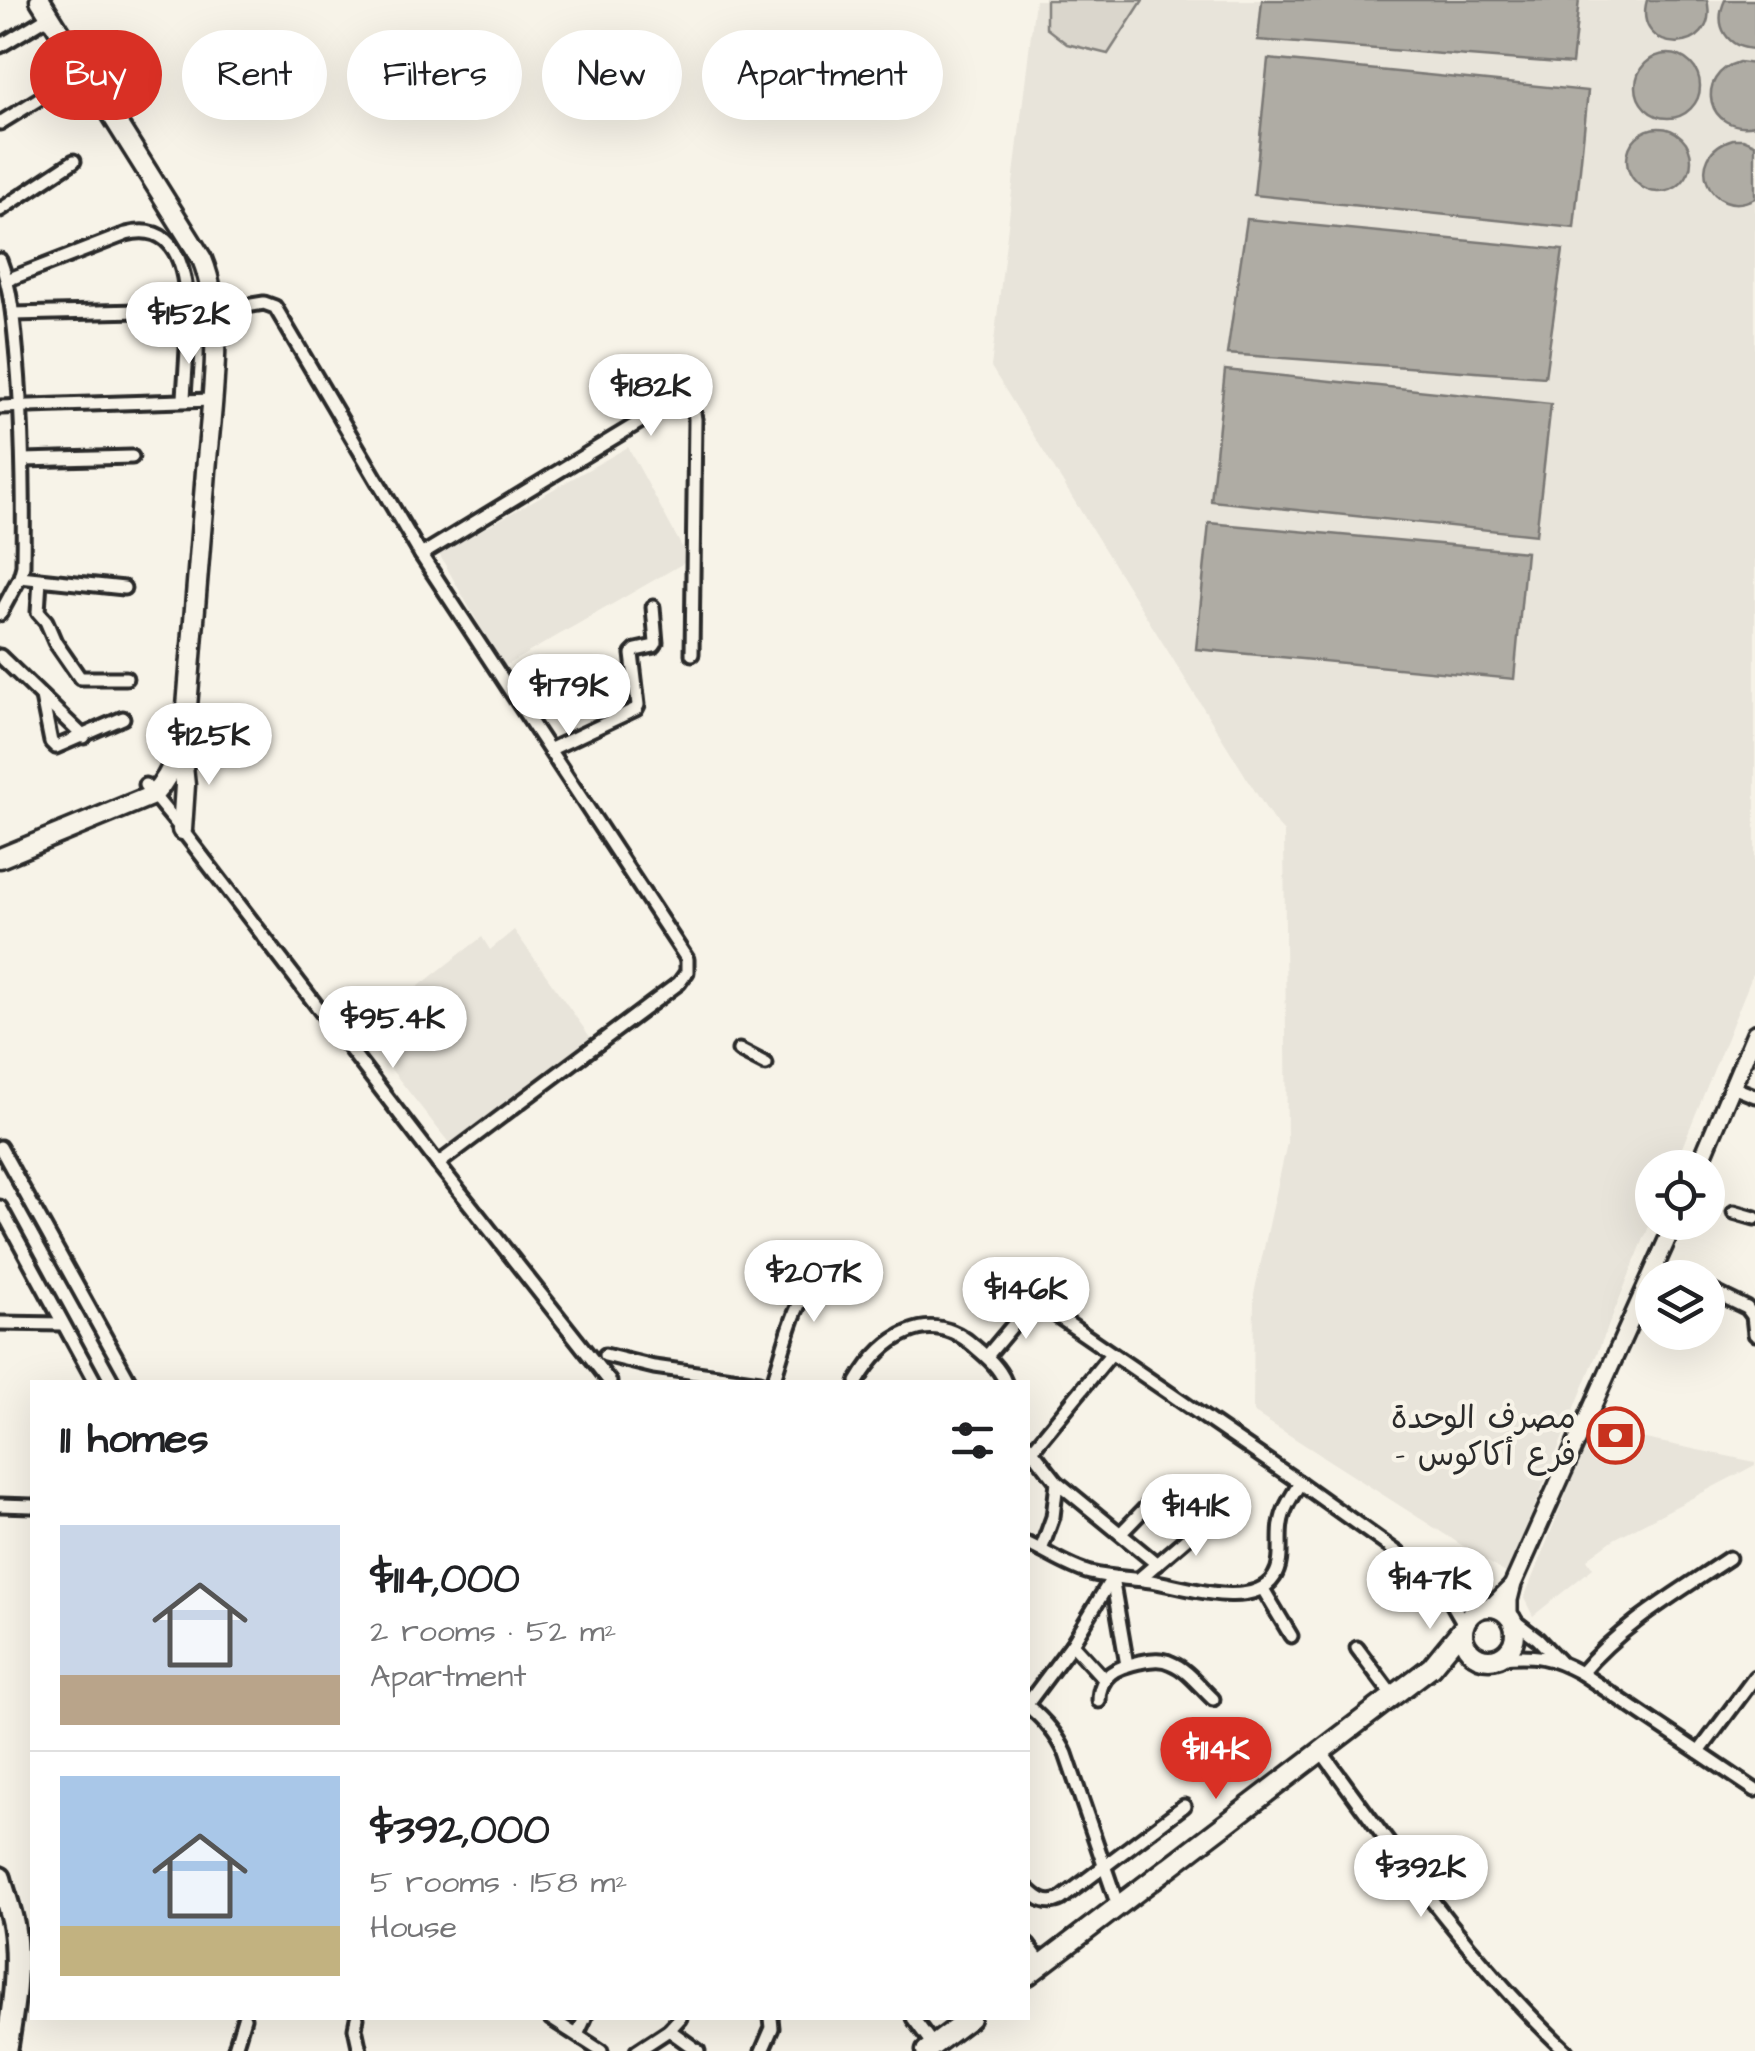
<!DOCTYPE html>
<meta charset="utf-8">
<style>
body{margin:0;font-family:"Architects Daughter","Playpen Sans Arabic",sans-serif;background:#f2f2f2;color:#202124;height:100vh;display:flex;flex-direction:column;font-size:38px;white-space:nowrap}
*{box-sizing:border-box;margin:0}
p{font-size:32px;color:#757577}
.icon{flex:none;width:55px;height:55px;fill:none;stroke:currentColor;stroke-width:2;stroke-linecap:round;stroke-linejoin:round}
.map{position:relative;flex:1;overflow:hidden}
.drawer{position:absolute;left:30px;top:1380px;width:1000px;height:640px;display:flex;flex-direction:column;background:#fff;border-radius:0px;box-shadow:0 10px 40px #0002}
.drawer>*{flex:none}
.banner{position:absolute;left:30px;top:30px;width:1000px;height:90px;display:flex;gap:20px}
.controls{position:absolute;left:1635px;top:1150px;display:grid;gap:20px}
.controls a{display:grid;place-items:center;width:90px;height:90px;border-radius:50%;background:#fff;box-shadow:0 10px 40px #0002;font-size:50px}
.price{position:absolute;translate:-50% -85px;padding:0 22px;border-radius:35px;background:#fff;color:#222;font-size:32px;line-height:65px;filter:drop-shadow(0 2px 5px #0008)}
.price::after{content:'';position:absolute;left:50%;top:60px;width:30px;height:22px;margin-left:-15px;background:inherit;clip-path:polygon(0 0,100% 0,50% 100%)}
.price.current{background:#d93025;color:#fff}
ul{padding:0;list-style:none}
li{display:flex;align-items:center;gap:30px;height:250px;padding:0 30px}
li+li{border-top:2px solid #e0e0e0}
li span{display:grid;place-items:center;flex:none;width:280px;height:200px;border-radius:0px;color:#555}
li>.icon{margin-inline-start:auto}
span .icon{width:120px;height:120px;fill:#fffc;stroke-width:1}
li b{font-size:42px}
h2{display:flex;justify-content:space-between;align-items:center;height:120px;padding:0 30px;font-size:42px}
.tag{padding:0 35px;border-radius:45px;background:#fff;box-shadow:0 10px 40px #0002;font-size:35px;line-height:90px}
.tag.current{background:#d93025;color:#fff}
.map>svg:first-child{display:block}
.built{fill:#e8e4da}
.green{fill:#dad6cc;stroke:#82807c;stroke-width:2.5}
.water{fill:#afaca4;stroke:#7a7874;stroke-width:2.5}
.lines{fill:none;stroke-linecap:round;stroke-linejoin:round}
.minor-casing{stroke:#2b2b2b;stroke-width:19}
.tertiary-casing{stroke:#2b2b2b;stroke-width:22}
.secondary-casing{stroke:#2b2b2b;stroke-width:25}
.trunk-casing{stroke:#2b2b2b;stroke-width:28}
.minor{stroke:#f7f3e8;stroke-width:11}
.tertiary{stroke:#f7f3e8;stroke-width:15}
.secondary{stroke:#f7f3e8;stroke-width:18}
.trunk{stroke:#f7f3e8;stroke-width:20}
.labels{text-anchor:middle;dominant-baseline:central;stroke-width:9;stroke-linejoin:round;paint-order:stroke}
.poi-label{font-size:32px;fill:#2b2b2b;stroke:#f7f3e8;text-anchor:end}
</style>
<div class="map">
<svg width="1755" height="2051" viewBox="0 0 1755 2051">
<rect width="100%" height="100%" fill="#f7f3e8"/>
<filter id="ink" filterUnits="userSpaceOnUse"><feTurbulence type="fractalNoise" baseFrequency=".01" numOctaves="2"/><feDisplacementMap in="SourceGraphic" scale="20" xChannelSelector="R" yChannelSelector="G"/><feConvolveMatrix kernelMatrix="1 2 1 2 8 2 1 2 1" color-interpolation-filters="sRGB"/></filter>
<g filter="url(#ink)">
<!-- built -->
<g class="built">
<polygon points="1035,0 1755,0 1755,969 1674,1167 1652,1168 1652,1219 1507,1574 1253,1412 1254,1294 1287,1143 1284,832 1273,820 991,367"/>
<polygon points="628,447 689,560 503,667 439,554"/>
<polygon points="514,930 593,1041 457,1153 361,1031 482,937 490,950"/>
<polygon points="1593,1428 1755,1462 1755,1465 1614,1539 1587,1559 1593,1568 1533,1616 1524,1598"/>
</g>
<!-- green -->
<polygon class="green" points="1046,0 1143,0 1108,54 1067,44 1046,28"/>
<!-- water -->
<g class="water">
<polygon points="1262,0 1579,0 1572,64 1258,40"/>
<path d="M1647,0H1707C1721,58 1631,56 1647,0Z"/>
<path d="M1725,0H1755V49C1727,48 1713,26 1725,0Z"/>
<circle cx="1668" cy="86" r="32"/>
<polygon points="1268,59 1588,91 1574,228 1254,195"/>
<path d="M1739,62L1755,64V125C1707,135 1693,75 1739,62Z"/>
<circle cx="1659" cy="160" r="32"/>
<path d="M1733,139H1743L1755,144V198C1710,222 1681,154 1733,139Z"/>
<polygon points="1247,219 1563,250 1545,377 1227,354"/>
<polygon points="1225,370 1551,404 1536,535 1211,501"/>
<polygon points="1209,523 1526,552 1514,679 1196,649"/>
</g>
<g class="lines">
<defs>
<g id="minor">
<polyline points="0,46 50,16"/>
<polyline points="0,123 84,71"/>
<polyline points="0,210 74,161"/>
<path d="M0,260C12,292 14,325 17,358C23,427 24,497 23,566L20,577L0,614"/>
<path d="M7,280L126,234C208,212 185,355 184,400"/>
<polyline points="215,311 264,303 275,307 421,555 687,959 687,972 679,983 438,1164"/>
<polyline points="13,314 139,311"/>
<polyline points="0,407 212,400"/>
<polyline points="24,460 132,457"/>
<path d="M421,555L671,403C686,398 694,404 695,419L692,654"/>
<polyline points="20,577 124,588"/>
<polyline points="40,580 38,612 46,621 55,642 80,678 126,678"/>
<polyline points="0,656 84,737"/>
<polyline points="42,697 51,742 56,747 123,718"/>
<polyline points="551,749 636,709 638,705 632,654 636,650 654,646 656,643 653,607"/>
<polyline points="145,785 182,830 438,1164 610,1382"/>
<polyline points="739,1050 766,1064"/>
<polyline points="1732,1087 1755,1096"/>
<polyline points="0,1147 130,1382"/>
<polyline points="0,1207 95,1382"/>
<polyline points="1734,1212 1755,1218"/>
<polyline points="1656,1269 1677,1278"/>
<polyline points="1708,1289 1747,1308 1753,1316 1755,1334"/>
<polyline points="0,1323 62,1324"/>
<polyline points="605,1355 654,1367 760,1382"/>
<polyline points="987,1356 1034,1300 1300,1483 1440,1583 1467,1599 1485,1607"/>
<path d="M773,1382C785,1347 793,1301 819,1274C826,1266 836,1261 845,1256"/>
<path d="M857,1382C883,1337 929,1306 974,1346C987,1357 999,1367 1005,1382"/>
<polyline points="1028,1445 1057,1482 1157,1564"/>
<polyline points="1028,1455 1111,1354"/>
<polyline points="0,1505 32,1506"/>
<polyline points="1121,1533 1152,1501 1158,1502 1200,1528"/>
<path d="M1028,1544C1048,1553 1068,1567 1090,1573C1110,1578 1130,1578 1151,1581C1183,1586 1252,1611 1274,1577C1284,1562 1278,1541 1281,1524C1283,1509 1292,1496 1300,1483"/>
<polyline points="1041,1550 1053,1517 1057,1482"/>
<polyline points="1112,1578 1127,1665"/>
<polyline points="1139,1579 1225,1505"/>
<polyline points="1263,1589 1291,1636"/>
<polyline points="1445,1591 1464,1624"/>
<polyline points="1512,1619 1538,1639 1559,1661"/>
<polyline points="1072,1644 1104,1679"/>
<polyline points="1357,1648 1392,1695"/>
<path d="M1500,1657C1535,1654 1550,1656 1581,1673L1755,1790"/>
<path d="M1581,1673C1622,1624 1677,1593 1729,1558"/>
<path d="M1099,1701C1099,1674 1117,1667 1140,1662C1151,1660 1161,1658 1171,1663C1187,1669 1200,1687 1213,1699"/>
<polyline points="1028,1703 1072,1644 1112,1578"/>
<path d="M1028,1706C1045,1721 1057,1734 1066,1754L1118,1906"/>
<path d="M1321,1751C1397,1855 1472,1962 1566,2051"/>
<polyline points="1699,1752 1755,1677"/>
<path d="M1028,1889C1038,1899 1047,1906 1061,1899L1184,1806"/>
<polyline points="1028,1945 1042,1964"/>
<polyline points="357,2018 355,2028 360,2051"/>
<polyline points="550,2018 601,2051"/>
<polyline points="913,2018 933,2045"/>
<polyline points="669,2030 698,2051"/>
<polyline points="577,2035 585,2018"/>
<polyline points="234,2051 244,2018"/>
<polyline points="637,2051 669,2030 680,2018"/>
<polyline points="762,2051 772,2028 771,2018"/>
</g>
<g id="tertiary">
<polyline points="1698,1168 1755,1033"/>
<polyline points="1492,1606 1511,1587"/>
<polyline points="1509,1615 1509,1600 1513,1584 1675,1222"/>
</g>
<g id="secondary">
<polyline points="181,747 185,785 182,830"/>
<path d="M0,858L153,795C175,772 184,738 187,707C193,629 200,550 206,471C211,408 226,317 202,259L40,0"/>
<circle cx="1489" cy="1633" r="26"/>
<polyline points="1028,1975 1431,1667 1463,1628"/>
<polyline points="926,2051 970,2018"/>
</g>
<path id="trunk" d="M0,1878C4,1893 10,1909 13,1924C20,1967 13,2009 6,2051"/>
</defs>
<!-- minor casing -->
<use href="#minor" class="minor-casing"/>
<!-- tertiary casing -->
<use href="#tertiary" class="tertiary-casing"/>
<!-- secondary casing -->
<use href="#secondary" class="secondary-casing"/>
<!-- trunk casing -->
<use href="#trunk" class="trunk-casing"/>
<!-- minor -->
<use href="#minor" class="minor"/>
<!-- tertiary -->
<use href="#tertiary" class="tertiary"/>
<!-- secondary -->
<use href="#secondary" class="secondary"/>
<!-- trunk -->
<use href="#trunk" class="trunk"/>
</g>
</g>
<!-- icons -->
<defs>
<symbol id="bank-ring" viewBox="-11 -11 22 22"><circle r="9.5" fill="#f7f3e8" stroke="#c8321e" stroke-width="1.5"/><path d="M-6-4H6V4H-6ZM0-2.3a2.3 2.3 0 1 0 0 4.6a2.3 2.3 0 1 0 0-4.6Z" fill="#c8321e"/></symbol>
</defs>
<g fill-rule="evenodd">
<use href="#bank-ring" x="1584" y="1404" width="63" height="63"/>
</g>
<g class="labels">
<!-- poi labels -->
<g class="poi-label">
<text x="1576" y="1418">مصرف الوحدة<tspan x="1576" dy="37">- فرع أكاكوس</tspan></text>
</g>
</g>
</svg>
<div class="controls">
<a><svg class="icon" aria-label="locate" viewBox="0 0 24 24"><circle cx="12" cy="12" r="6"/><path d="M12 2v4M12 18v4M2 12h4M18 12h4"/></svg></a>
<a><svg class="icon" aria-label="layers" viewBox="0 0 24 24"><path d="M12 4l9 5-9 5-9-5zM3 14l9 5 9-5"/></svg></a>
</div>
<b class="price" style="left:189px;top:367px">$152K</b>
<b class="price" style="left:651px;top:439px">$182K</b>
<b class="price" style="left:569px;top:739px">$179K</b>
<b class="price" style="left:209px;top:788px">$125K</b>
<b class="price" style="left:393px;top:1071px">$95.4K</b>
<b class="price" style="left:814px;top:1325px">$207K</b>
<b class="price" style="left:1026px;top:1342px">$146K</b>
<b class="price" style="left:1196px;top:1559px">$141K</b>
<b class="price" style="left:1430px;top:1632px">$147K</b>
<b class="price current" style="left:1216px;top:1802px">$114K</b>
<b class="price" style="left:1421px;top:1920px">$392K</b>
<div class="banner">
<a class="tag current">Buy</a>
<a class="tag">Rent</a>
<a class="tag">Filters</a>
<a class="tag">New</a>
<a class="tag">Apartment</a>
</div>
<section class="drawer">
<h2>11 homes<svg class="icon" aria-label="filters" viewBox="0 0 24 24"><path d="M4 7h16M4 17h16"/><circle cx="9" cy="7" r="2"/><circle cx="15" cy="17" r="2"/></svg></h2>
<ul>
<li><span style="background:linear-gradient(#c9d6e8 75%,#b9a48a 0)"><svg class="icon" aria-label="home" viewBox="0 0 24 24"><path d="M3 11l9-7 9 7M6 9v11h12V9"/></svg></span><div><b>$114,000</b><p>2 rooms · 52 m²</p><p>Apartment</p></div></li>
<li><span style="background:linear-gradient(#a9c7e8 75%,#c2b280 0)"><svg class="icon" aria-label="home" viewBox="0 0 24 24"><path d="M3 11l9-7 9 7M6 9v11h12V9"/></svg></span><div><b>$392,000</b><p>5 rooms · 158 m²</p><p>House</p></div></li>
</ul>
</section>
</div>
